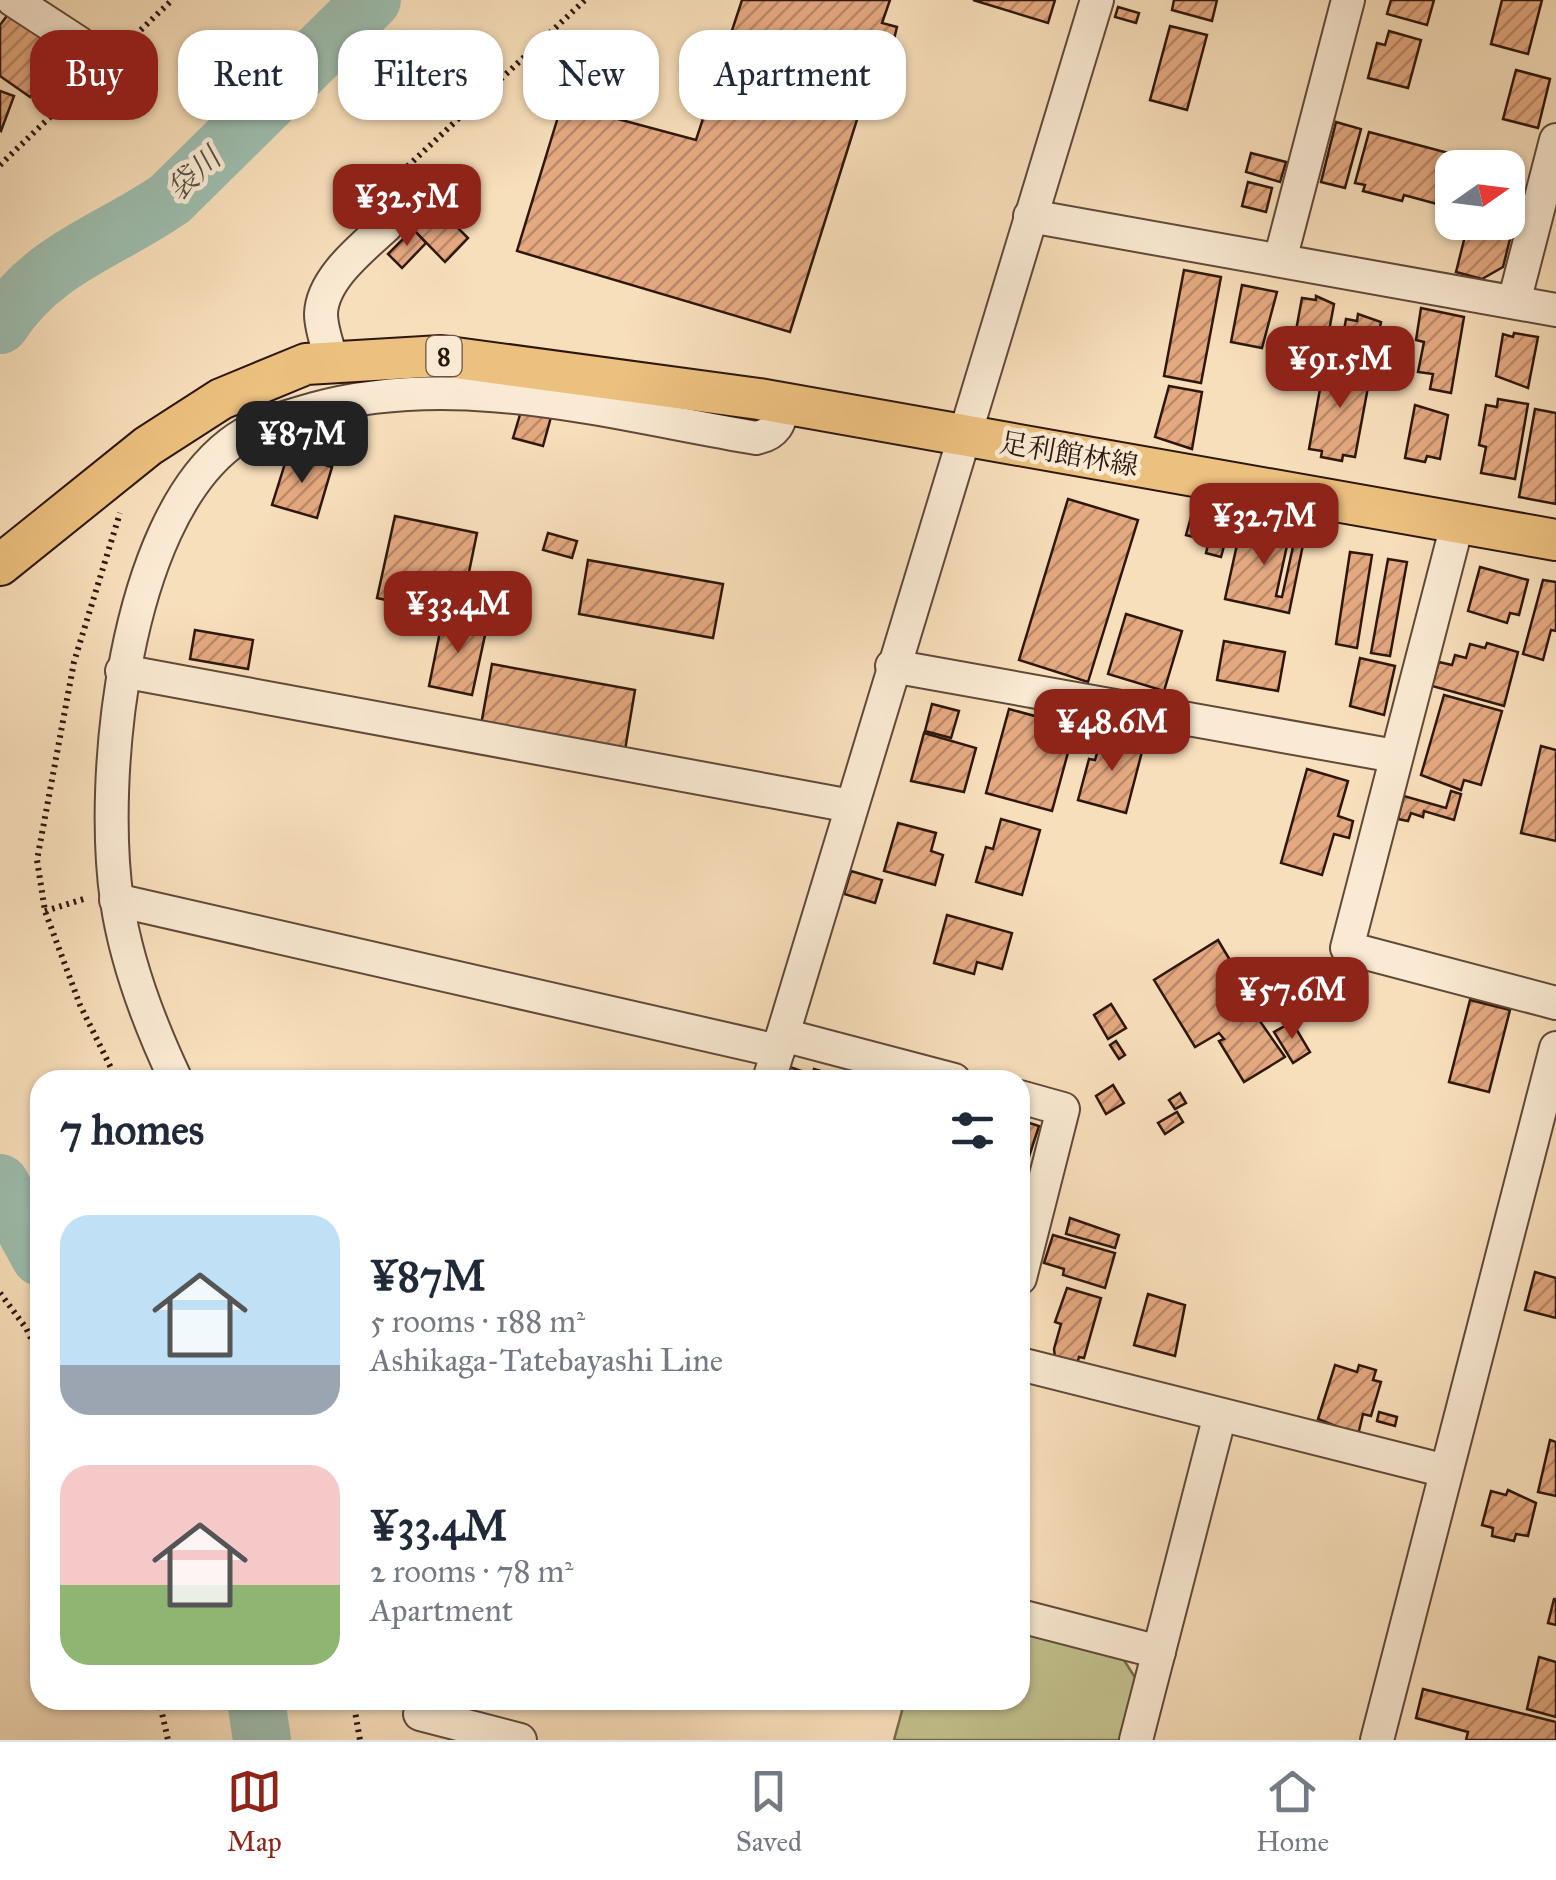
<!DOCTYPE html>
<meta charset="utf-8">
<style>
body{margin:0;font-family:"IM FELL Great Primer","Noto Serif JP",serif;background:#f2f2f3;color:#1f2937;height:100vh;display:flex;flex-direction:column;font-size:38px;white-space:nowrap}
*{box-sizing:border-box;margin:0}
p{font-size:32px;color:#747a83}
.icon{flex:none;width:55px;height:55px;fill:none;stroke:currentColor;stroke-width:2;stroke-linecap:round;stroke-linejoin:round}
.map{position:relative;flex:1;overflow:hidden}
.panel{position:absolute;left:30px;top:1070px;width:1000px;height:640px;display:flex;flex-direction:column;background:#fff;border-radius:30px;box-shadow:0 2px 8px #0004}
.panel>*{flex:none}
.top-card{position:absolute;left:30px;top:30px;width:1000px;height:90px;display:flex;gap:20px}
.needle{width:65px;rotate:76deg}
.controls{position:absolute;left:1435px;top:150px;display:grid;gap:20px}
.controls a{display:grid;place-items:center;width:90px;height:90px;border-radius:20px;background:#fff;box-shadow:0 2px 8px #0004;font-size:50px}
.price{position:absolute;translate:-50% -85px;padding:0 22px;border-radius:20px;background:#8f2418;color:#fff;font-size:32px;line-height:65px;filter:drop-shadow(0 2px 5px #0008)}
.price::after{content:'';position:absolute;left:50%;top:60px;width:30px;height:22px;margin-left:-15px;background:inherit;clip-path:polygon(0 0,100% 0,50% 100%)}
.price.selected{background:#222;color:#fff}
ul{padding:0;list-style:none}
li{display:flex;align-items:center;gap:30px;height:250px;padding:0 30px}
li span{display:grid;place-items:center;flex:none;width:280px;height:200px;border-radius:30px;color:#555}
li>.icon{margin-inline-start:auto}
span .icon{width:120px;height:120px;fill:#fffc;stroke-width:1}
li b{font-size:42px}
h2{display:flex;justify-content:space-between;align-items:center;height:120px;padding:0 30px;font-size:42px}
.chip{padding:0 35px;border-radius:30px;background:#fff;box-shadow:0 2px 8px #0004;font-size:35px;line-height:90px}
.chip.selected{background:#8f2418;color:#fff}
.tabs{display:flex;justify-content:space-around;align-items:center;height:140px;border-top:2px solid #e0e1e3;background:#fff;font-size:28px;color:#747a83}
.tabs a{display:grid;justify-items:center;gap:5px}
.tabs .selected{color:#8f2418}
.map>svg:first-child{display:block}
.green{fill:#c2c18d;stroke:#786c4d;stroke-width:2.5}
.lines{fill:none;stroke-linecap:round;stroke-linejoin:round}
.river{stroke:#9dbdae;stroke-width:58}
.building{fill:url(#building-hatch);stroke:#2d170d;stroke-width:2.5}
.minor-casing{stroke:#604938;stroke-width:36}
.major-casing{stroke:#2d170d;stroke-width:44}
.path{stroke:#2d170d;stroke-width:6;stroke-dasharray:2.5 5;stroke-linecap:butt}
.minor{stroke:#faead3;stroke-width:32}
.major{stroke:#ecc07e;stroke-width:40}
.labels{text-anchor:middle;dominant-baseline:central;stroke-width:9;stroke-linejoin:round;paint-order:stroke}
.shield{fill:#faead3;stroke:#6a5648;stroke-width:2.5}
.shield-label{font-size:25px;font-weight:bold;fill:#2d170d}
.street-label{font-size:28px;fill:#2d170d;stroke:#faead3}
.water-label{font-size:30px;font-style:italic;fill:#545145;stroke:#faead3}
</style>
<div class="map">
<svg width="1556" height="1740" viewBox="0 0 1556 1740">
<defs>
<pattern id="building-hatch" width="6" height="6" patternUnits="userSpaceOnUse" patternTransform="scale(2.5)"><rect width="6" height="6" fill="#e5a981"/><path d="M-1 1l2-2M0 6l6-6M5 7l2-2" fill="none" stroke="#ba8968"/></pattern>
</defs>
<rect width="100%" height="100%" fill="#f8dfbb"/>
<filter id="stains"><feTurbulence type="fractalNoise" baseFrequency=".002" numOctaves="4"/><feColorMatrix values="0 0 0 0 .2 0 0 0 0 .09 0 0 0 0 .02 0 0 0 .5 -.17"/></filter>
<radialGradient id="worn" r=".72"><stop offset=".6" stop-color="#630" stop-opacity="0"/><stop offset="1" stop-color="#630" stop-opacity=".3"/></radialGradient>
<!-- green -->
<polygon class="green" points="1020,1631 1122,1657 1138,1682 1123,1740 894,1740 905,1700 1020,1700"/>
<g class="lines">
<!-- river -->
<g class="river">
<path d="M0,325C44,258 108,242 170,199L372,0"/>
<polyline points="0,1183 40,1257"/>
<polyline points="256,1700 262,1740"/>
</g>
</g>
<!-- building -->
<g class="building">
<polygon points="742,0 890,0 882,23 897,27 886,72 872,72 790,332 517,251 562,104 696,140"/>
<polygon points="973,0 1055,0 1048,23"/>
<polygon points="1174,0 1217,0 1212,21 1172,10"/>
<polygon points="1391,0 1434,0 1427,25 1387,14"/>
<polygon points="1502,0 1542,0 1528,54 1491,44"/>
<polygon points="1118,7 1139,13 1136,23 1115,17"/>
<polygon points="12,9 65,48 30,97 0,76 0,25"/>
<polygon points="1170,26 1207,35 1187,110 1150,100"/>
<polygon points="1389,31 1421,40 1408,88 1368,78 1377,43 1385,45"/>
<polygon points="1516,70 1550,79 1538,128 1503,119"/>
<polygon points="0,91 14,96 1,131 0,130"/>
<polygon points="1336,122 1361,129 1345,188 1321,182"/>
<polygon points="1369,132 1505,168 1452,168 1452,208 1404,195 1402,201 1363,191 1365,185 1355,183"/>
<polygon points="1251,153 1286,162 1280,182 1246,172"/>
<polygon points="1508,168 1520,171 1508,222"/>
<polygon points="1248,182 1272,188 1266,212 1242,206"/>
<polygon points="436,206 468,238 445,262 413,229"/>
<polygon points="1468,224 1511,235 1503,267 1482,279 1456,272"/>
<polygon points="413,229 426,243 402,268 388,254"/>
<polygon points="1184,270 1221,277 1201,383 1164,376"/>
<polygon points="1242,285 1277,292 1262,348 1231,342"/>
<polygon points="1316,296 1334,304 1324,358 1292,352 1302,298 1316,300"/>
<polygon points="1421,308 1464,317 1451,393 1430,389 1433,374 1418,372 1424,342 1416,340"/>
<polygon points="1358,314 1381,322 1373,365 1339,359 1346,319 1357,321"/>
<polygon points="1514,333 1538,337 1528,388 1496,376 1503,334 1513,337"/>
<polygon points="1325,362 1371,371 1355,457 1343,455 1342,461 1321,457 1322,451 1309,449"/>
<polygon points="1169,386 1202,392 1192,449 1155,437"/>
<polygon points="1498,399 1528,404 1515,479 1481,473 1486,447 1479,445 1486,405 1497,407"/>
<polygon points="1415,405 1448,415 1440,459 1427,456 1425,462 1405,458"/>
<polygon points="522,408 551,417 543,446 513,438"/>
<polygon points="1535,409 1556,413 1556,504 1519,497"/>
<polygon points="314,419 337,422 332,455 310,452"/>
<polygon points="288,454 332,467 317,518 272,505"/>
<polygon points="1068,499 1138,520 1088,682 1019,660"/>
<polygon points="395,516 477,533 460,616 377,598"/>
<polygon points="1191,517 1229,528 1221,557 1206,553 1209,541 1186,535"/>
<polygon points="1242,522 1290,532 1276,596 1282,597 1296,533 1305,535 1289,613 1225,599"/>
<polygon points="548,533 577,541 572,558 543,550"/>
<polygon points="1350,552 1372,555 1357,648 1336,644"/>
<polygon points="1388,559 1407,562 1390,656 1371,653"/>
<polygon points="588,560 723,584 713,638 579,614"/>
<polygon points="1480,567 1528,580 1519,615 1510,613 1507,623 1468,611"/>
<polygon points="1543,580 1556,582 1556,631 1551,630 1543,660 1523,654"/>
<polygon points="1126,614 1182,631 1164,691 1108,674"/>
<polygon points="443,617 487,626 472,695 429,686"/>
<polygon points="195,630 253,640 248,669 190,659"/>
<polygon points="1224,641 1285,652 1278,691 1217,680"/>
<polygon points="1487,643 1518,652 1504,706 1432,686 1439,662 1452,665 1455,655 1466,658 1470,644 1485,648"/>
<polygon points="1360,658 1395,666 1384,715 1350,706"/>
<polygon points="492,664 635,690 625,750 481,725"/>
<polygon points="1444,695 1502,711 1481,785 1464,780 1461,790 1421,775"/>
<polygon points="932,704 959,711 951,738 925,731"/>
<polygon points="1009,709 1075,727 1052,811 986,793"/>
<polygon points="924,733 976,748 964,792 911,781"/>
<polygon points="1103,733 1144,744 1126,813 1078,800 1089,759 1095,760"/>
<polygon points="1541,746 1556,750 1556,841 1521,833"/>
<polygon points="1307,769 1348,781 1338,816 1353,821 1349,838 1334,834 1322,875 1281,863"/>
<polygon points="1451,791 1461,794 1454,820 1424,811 1423,817 1411,813 1408,821 1398,819 1404,796 1446,808"/>
<polygon points="1001,819 1040,830 1022,895 976,882 986,847 993,849"/>
<polygon points="898,823 936,833 931,851 943,855 935,885 884,871"/>
<polygon points="851,871 882,880 875,903 844,894"/>
<polygon points="947,915 1012,933 1002,969 977,962 974,974 934,963"/>
<polygon points="1218,940 1243,982 1236,987 1285,1057 1244,1082 1219,1041 1224,1039 1219,1033 1195,1047 1154,980"/>
<polygon points="1470,1000 1510,1010 1489,1092 1449,1082"/>
<polygon points="1111,1004 1126,1028 1108,1039 1094,1015"/>
<polygon points="1292,1022 1310,1052 1293,1063 1274,1032"/>
<polygon points="1116,1041 1125,1055 1119,1059 1110,1045"/>
<polygon points="787,1066 810,1074 808,1080 782,1080"/>
<polygon points="814,1069 834,1075 832,1080 811,1080"/>
<polygon points="1113,1085 1124,1103 1106,1114 1096,1096"/>
<polygon points="1180,1093 1186,1103 1175,1109 1169,1100"/>
<polygon points="1177,1112 1183,1122 1165,1134 1158,1123"/>
<polygon points="1020,1120 1039,1126 1024,1172 1020,1171"/>
<polygon points="1070,1218 1119,1235 1115,1248 1066,1234"/>
<polygon points="1053,1235 1115,1253 1105,1288 1063,1275 1064,1269 1044,1263"/>
<polygon points="1535,1272 1556,1278 1556,1318 1525,1310"/>
<polygon points="1067,1288 1101,1298 1084,1358 1079,1357 1077,1364 1055,1357 1054,1349 1061,1324 1055,1322"/>
<polygon points="1148,1294 1185,1305 1175,1356 1134,1345"/>
<polygon points="1335,1365 1357,1372 1359,1365 1376,1370 1373,1380 1381,1382 1371,1416 1363,1414 1358,1435 1318,1419"/>
<polygon points="1379,1412 1397,1417 1395,1426 1377,1421"/>
<polygon points="1550,1440 1556,1442 1556,1496 1538,1492"/>
<polygon points="1508,1490 1536,1503 1528,1536 1516,1534 1514,1541 1492,1536 1493,1528 1482,1525 1491,1491 1506,1495"/>
<polygon points="1554,1599 1556,1599 1556,1625 1548,1623"/>
<polygon points="1539,1657 1556,1662 1556,1717 1527,1709"/>
<polygon points="1423,1689 1556,1722 1556,1740 1466,1740 1468,1732 1416,1718"/>
</g>
<g class="lines">
<defs>
<g id="minor">
<polyline points="13,0 79,43"/>
<polyline points="1030,216 1556,310"/>
<polyline points="1280,260 1348,0"/>
<polyline points="1514,302 1556,140"/>
<path d="M332,361C328,347 321,329 321,314C322,279 362,248 386,226"/>
<polyline points="1458,521 1347,948 1556,1003"/>
<polyline points="892,666 1395,756"/>
<polyline points="122,671 851,806"/>
<polyline points="116,900 778,1051"/>
<polyline points="783,1035 954,1080"/>
<path d="M176,1080C149,1023 126,963 117,901C99,777 124,526 230,444C252,426 287,417 314,409C458,369 613,414 756,438C776,434 780,423 784,404"/>
<polyline points="769,1080 1097,0"/>
<polyline points="1020,1097 1063,1109 1020,1278"/>
<polyline points="1020,1364 1446,1471"/>
<polyline points="1020,1616 1159,1652"/>
<polyline points="420,1714 520,1740"/>
<polyline points="1136,1740 1220,1415"/>
<polyline points="1377,1740 1556,1048"/>
</g>
<polyline id="major" points="0,565 148,446 221,399 306,364 441,356 759,399 1556,540"/>
</defs>
<!-- minor casing -->
<use href="#minor" class="minor-casing"/>
<!-- major casing -->
<use href="#major" class="major-casing"/>
<!-- path -->
<g class="path">
<polyline points="0,165 172,0"/>
<polyline points="386,196 393,180 585,0"/>
<polyline points="45,911 87,898"/>
<polyline points="117,1080 80,1005 45,911 37,860 74,662 120,513"/>
<polyline points="0,1293 26,1328 40,1357"/>
<polyline points="159,1700 168,1740"/>
<polyline points="353,1700 360,1740"/>
</g>
<!-- minor -->
<use href="#minor" class="minor"/>
<!-- major -->
<use href="#major" class="major"/>
</g>
<g class="labels">
<!-- shield labels -->
<rect class="shield" x="426.5" y="336" width="35" height="40" rx="8"/>
<g class="shield-label">
<text x="444" y="356">8</text>
</g>
<!-- street labels -->
<g class="street-label">
<text transform="translate(1069 454) rotate(10)">足利館林線</text>
</g>
<!-- water labels -->
<g class="water-label">
<text transform="translate(194 174) rotate(-43)">袋川</text>
</g>
</g>
<rect width="100%" height="100%" filter="url(#stains)"/>
<rect width="100%" height="100%" fill="url(#worn)"/>
</svg>
<div class="controls">
<a><svg class="needle" viewBox="-14 -14 28 28"><path d="M0-13l5 13h-10z" fill="#e53935"/><path d="M0 13l5-13h-10z" fill="#747a83"/></svg></a>
</div>
<b class="price" style="left:407px;top:249px">¥32.5M</b>
<b class="price" style="left:1340px;top:411px">¥91.5M</b>
<b class="price selected" style="left:302px;top:486px">¥87M</b>
<b class="price" style="left:1264px;top:568px">¥32.7M</b>
<b class="price" style="left:458px;top:656px">¥33.4M</b>
<b class="price" style="left:1112px;top:774px">¥48.6M</b>
<b class="price" style="left:1292px;top:1042px">¥57.6M</b>
<div class="top-card">
<a class="chip selected">Buy</a>
<a class="chip">Rent</a>
<a class="chip">Filters</a>
<a class="chip">New</a>
<a class="chip">Apartment</a>
</div>
<section class="panel">
<h2>7 homes<svg class="icon" aria-label="filters" viewBox="0 0 24 24"><path d="M4 7h16M4 17h16"/><circle cx="9" cy="7" r="2"/><circle cx="15" cy="17" r="2"/></svg></h2>
<ul>
<li><span style="background:linear-gradient(#bfe0f5 75%,#9aa5b1 0)"><svg class="icon" aria-label="home" viewBox="0 0 24 24"><path d="M3 11l9-7 9 7M6 9v11h12V9"/></svg></span><div><b>¥87M</b><p>5 rooms · 188 m²</p><p>Ashikaga-Tatebayashi Line</p></div></li>
<li><span style="background:linear-gradient(#f6c9c9 60%,#8fb573 0)"><svg class="icon" aria-label="home" viewBox="0 0 24 24"><path d="M3 11l9-7 9 7M6 9v11h12V9"/></svg></span><div><b>¥33.4M</b><p>2 rooms · 78 m²</p><p>Apartment</p></div></li>
</ul>
</section>
</div>
<nav class="tabs">
<a class="selected"><svg class="icon" aria-label="map" viewBox="0 0 24 24"><path d="M3 6l6-2 6 2 6-2v14l-6 2-6-2-6 2zM9 4v14M15 6v14"/></svg>Map</a>
<a><svg class="icon" aria-label="saved" viewBox="0 0 24 24"><path d="M7 4h10v16l-5-4-5 4z"/></svg>Saved</a>
<a><svg class="icon" aria-label="home" viewBox="0 0 24 24"><path d="M3 11l9-7 9 7M6 9v11h12V9"/></svg>Home</a>
</nav>
